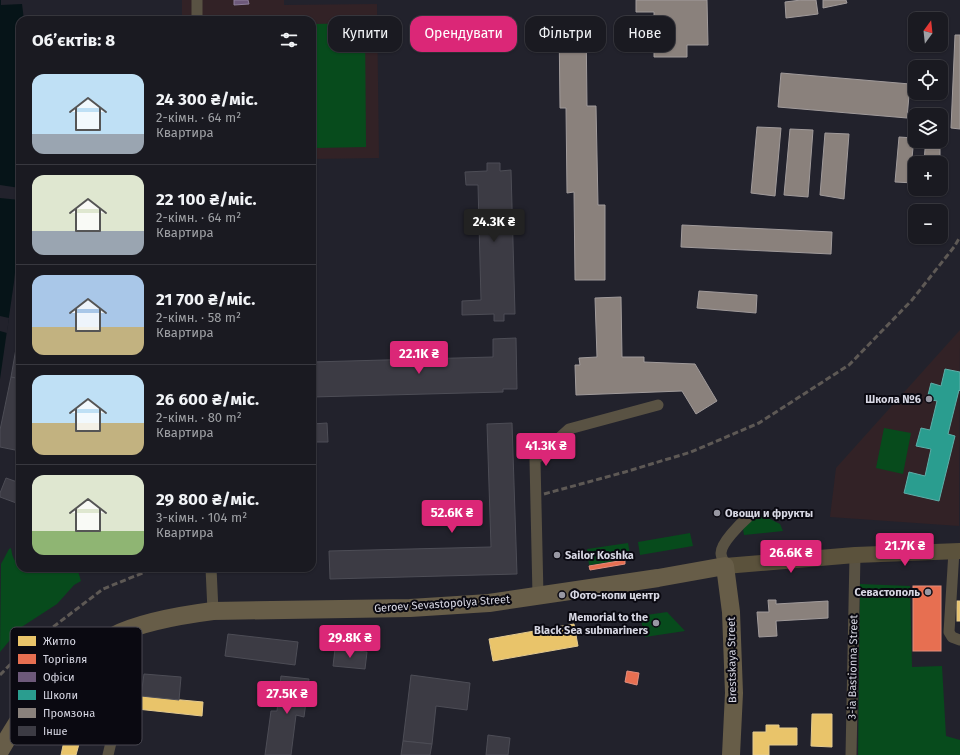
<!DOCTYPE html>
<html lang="uk">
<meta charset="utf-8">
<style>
body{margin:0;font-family:"Fira Sans",sans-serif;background:#23232a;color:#f1f3f6;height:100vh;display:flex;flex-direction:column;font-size:15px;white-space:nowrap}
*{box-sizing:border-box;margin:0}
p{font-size:13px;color:#9fa1a5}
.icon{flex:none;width:22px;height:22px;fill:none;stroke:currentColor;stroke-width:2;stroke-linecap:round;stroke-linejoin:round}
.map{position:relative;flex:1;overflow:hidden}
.panel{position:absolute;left:16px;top:16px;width:300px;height:556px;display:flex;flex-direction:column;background:#1a1a21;border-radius:12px;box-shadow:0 1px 3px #0004,0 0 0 1px #38383f}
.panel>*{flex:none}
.banner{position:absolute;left:328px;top:16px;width:380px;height:36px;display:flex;gap:8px}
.needle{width:26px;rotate:15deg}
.tools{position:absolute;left:908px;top:12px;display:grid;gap:8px}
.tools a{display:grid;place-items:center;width:40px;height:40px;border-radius:8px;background:#1a1a21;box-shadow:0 1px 3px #0004,0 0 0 1px #38383f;font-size:20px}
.price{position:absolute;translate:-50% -34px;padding:0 9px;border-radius:4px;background:#db2777;color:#fff;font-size:13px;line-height:26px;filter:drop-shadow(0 1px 2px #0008)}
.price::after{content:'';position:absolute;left:50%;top:24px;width:12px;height:9px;margin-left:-6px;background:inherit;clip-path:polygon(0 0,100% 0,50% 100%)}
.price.current{background:#222;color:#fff}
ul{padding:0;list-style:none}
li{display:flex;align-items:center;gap:12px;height:100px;padding:0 16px}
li+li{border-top:1px solid #38383f}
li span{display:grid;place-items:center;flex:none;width:112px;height:80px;border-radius:12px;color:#555}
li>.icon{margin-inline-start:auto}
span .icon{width:48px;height:48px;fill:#fffc;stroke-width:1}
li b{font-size:17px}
h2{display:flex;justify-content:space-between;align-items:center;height:48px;padding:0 16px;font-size:17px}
.chip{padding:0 14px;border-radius:12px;background:#1a1a21;box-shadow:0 1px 3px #0004,0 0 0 1px #38383f;font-size:14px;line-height:36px}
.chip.current{background:#db2777;color:#fff}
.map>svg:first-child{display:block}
.education{fill:#322226}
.green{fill:#074b1c}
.water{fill:#061418}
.pier{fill:#22222c}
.homes{fill:#e9c46a;stroke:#e4ca8e}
.shops{fill:#e76f51;stroke:#e28e7d}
.offices{fill:#6d597a;stroke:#8d7f9a}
.schools{fill:#2a9d8f;stroke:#5eaea8}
.industry{fill:#8a817c;stroke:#a19b9b}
.building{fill:#3c3b44;stroke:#4d4d56}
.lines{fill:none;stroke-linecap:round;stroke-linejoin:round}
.minor{stroke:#595243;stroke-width:11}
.secondary{stroke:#5b523c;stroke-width:16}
.primary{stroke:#675d48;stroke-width:18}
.rail{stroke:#5e5955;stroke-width:3;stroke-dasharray:6 3;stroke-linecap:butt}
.poi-dot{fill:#9898a3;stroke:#0a0911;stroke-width:1.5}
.labels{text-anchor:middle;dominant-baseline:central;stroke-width:4;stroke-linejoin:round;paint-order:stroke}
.poi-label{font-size:11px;font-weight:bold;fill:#d7d7e3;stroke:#0a0911;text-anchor:end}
.street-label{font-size:11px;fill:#d7d7e3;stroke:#0a0911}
.key{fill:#0a0911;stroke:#484750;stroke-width:1}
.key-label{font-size:11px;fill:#d7d7e3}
</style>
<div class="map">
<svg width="960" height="755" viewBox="0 0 960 755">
<rect width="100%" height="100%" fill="#22222c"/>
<!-- education -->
<g class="education">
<polygon points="182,0 284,0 284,5 377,4 379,158 312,159 312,20 182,20"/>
<polygon points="960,330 959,526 830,517 836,468"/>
</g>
<!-- green -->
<g class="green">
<polygon points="365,23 366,147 316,148 314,24"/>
<polygon points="884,428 911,433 903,474 876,468"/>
<polygon points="756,515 766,517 780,524 783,531 744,535 743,529 750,519"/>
<polygon points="690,533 693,546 640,555 638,542"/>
<polygon points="628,543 631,559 589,565 587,549"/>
<path d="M11,548C12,554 13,562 20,564V568H77L81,581L74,585L57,604L20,628L0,652L1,564L9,549Z"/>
<polygon points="860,584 910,586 912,667 942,666 946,736 960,740 960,755 858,755"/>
<polygon points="667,612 685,631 645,637 640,616"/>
</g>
<!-- water -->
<polygon class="water" points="0,0 1,0 1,5 22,4 24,20 20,20 20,238 17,253 14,282 0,379"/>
<!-- pier -->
<g class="pier">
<polygon points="0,185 20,188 20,200 0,198"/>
<polygon points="0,316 9,318 7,333 0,331"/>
</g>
<!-- homes -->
<g class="homes">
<rect x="957" y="601" width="3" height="20"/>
<polygon points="574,624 578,646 493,661 489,639"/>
<polygon points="138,696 203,702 202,716 137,709"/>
<polygon points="812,714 832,714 832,747 811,746"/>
<polygon points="766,725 779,725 779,728 797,728 797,745 769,745 769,755 753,755 753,732 766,732"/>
<polygon points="64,741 79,744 76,755 61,755"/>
</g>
<!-- shops -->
<g class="shops">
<polygon points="625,560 625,564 590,570 589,566"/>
<rect x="913" y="586" width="28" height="65"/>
<polygon points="627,671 639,673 637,685 625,682"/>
</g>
<!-- offices -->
<polygon class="offices" points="234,0 248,0 249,4 234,5"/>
<!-- schools -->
<polygon class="schools" points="945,369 960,372 960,391 959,390 948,434 955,436 939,501 904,493 909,472 925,476 931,449 916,446 921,428 930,430 937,401 927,399 931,383 941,386"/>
<!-- industry -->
<g class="industry">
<polygon points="636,0 707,0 708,45 687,45 687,57 654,57 654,12 636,12"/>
<polygon points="801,0 816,0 818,14 786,18 785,2"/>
<polygon points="823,0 846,0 847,3 823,8"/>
<polygon points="559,20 586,20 587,106 596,106 598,205 605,205 605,280 575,280 574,192 567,193 566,108 560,108"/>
<polygon points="955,35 960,35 960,129 951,128"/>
<polygon points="781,73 910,84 907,118 778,107"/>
<polygon points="757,127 781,128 775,196 751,193"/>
<polygon points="790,129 813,130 808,197 784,195"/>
<polygon points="825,133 849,134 844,199 820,195"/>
<polygon points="899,137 914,138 911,168 915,168 915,183 895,182"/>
<polygon points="925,149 940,149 940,163 924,163"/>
<polygon points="682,225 832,232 831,254 681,247"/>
<polygon points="699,291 757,295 756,313 697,308"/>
<polygon points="621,297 622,357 644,357 644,362 695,364 717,401 696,414 682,391 576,395 575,365 580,365 579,358 597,357 595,298"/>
<polygon points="768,600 776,600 776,604 828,601 828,618 776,621 777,636 759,637 757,612 769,612"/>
</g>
<!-- building -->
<g class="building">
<polygon points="487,163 500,163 500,171 511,170 515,314 504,314 504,321 494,321 494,314 462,315 462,301 481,300 478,185 466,185 465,172 487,171"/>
<polygon points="20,326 20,379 11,377"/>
<polygon points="516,338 517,389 503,389 503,392 312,397 312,362 493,357 493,339"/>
<polygon points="11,377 20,379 20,451 0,447 0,430"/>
<polygon points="327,423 328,442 312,442 312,424"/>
<polygon points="512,423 517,574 330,579 329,551 491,547 487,424"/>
<polygon points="6,478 20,483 20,501 19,504 0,497 0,493"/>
<polygon points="228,634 298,642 295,665 225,656"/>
<polygon points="335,649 367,652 365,669 333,666"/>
<polygon points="144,674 181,677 179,700 141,696"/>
<polygon points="411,675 470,683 467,710 436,706 432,744 403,741"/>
<polygon points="281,676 309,679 304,717 296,715 291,755 265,755 271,711 277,711"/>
<polygon points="488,735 510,738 508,755 486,755"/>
<polygon points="403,741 432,744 430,755 401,755"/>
</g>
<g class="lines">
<!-- minor -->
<g class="minor">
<polyline points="197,0 197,20"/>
<polyline points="954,551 949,632 952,637 960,640"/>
<path d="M725,566C724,562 721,557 721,553C721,543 740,524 748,517"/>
<polyline points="211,568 213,611"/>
<polyline points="538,596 535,460 569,429 658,405"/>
<polyline points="108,755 133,650 127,631"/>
<polyline points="851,755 855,555"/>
</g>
<!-- secondary -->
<polyline class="secondary" points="725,566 855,555 960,551"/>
<!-- primary -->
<path class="primary" d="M0,751C13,729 26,707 43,688C50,679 61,671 70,664C84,653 97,644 113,636C140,622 182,615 213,611L410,608L489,603L658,578L725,566L731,612L734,693L731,755"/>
<!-- rail -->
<g class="rail">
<polyline points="544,494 625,472 691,452 759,423 849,365 912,300 954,247 960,237"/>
<polyline points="0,675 28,646 103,589 155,568"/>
</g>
</g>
<!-- markers -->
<g class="poi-dot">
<circle cx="929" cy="399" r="4"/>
<circle cx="717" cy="513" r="4"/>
<circle cx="557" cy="555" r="4"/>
<circle cx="928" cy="592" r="4"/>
<circle cx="562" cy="595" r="4"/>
<circle cx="656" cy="623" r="4"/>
</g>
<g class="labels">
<!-- poi labels -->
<g class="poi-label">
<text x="921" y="399">Школа №6</text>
<text x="725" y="513" text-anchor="start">Овощи и фрукты</text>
<text x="565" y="555" text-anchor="start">Sailor Koshka</text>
<text x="920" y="592">Севастополь</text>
<text x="570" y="595" text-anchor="start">Фото-копи центр</text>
<text x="648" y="617">Memorial to the<tspan x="648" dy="13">Black Sea submariners</tspan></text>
</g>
<!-- street labels -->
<g class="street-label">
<text transform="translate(442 604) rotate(-4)">Geroev Sevastopolya Street</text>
<text transform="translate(732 660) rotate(-91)">Brestskaya Street</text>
<text transform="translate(853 667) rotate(-89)">3-ia Bastionna Street</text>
</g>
</g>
<!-- legend -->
<rect x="10" y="627" width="132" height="118" rx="6" class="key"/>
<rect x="18" y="636" width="18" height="10" fill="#e9c46a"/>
<rect x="18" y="654" width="18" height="10" fill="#e76f51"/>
<rect x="18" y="672" width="18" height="10" fill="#6d597a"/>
<rect x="18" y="690" width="18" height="10" fill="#2a9d8f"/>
<rect x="18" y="708" width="18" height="10" fill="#8a817c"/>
<rect x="18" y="726" width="18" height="10" fill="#3c3b44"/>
<g class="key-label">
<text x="43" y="645">Житло</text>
<text x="43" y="663">Торгівля</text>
<text x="43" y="681">Офіси</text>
<text x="43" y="699">Школи</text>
<text x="43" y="717">Промзона</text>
<text x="43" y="735">Інше</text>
</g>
</svg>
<div class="tools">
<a><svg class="needle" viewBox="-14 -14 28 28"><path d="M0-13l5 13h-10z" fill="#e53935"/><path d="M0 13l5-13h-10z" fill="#9fa1a5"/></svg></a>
<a><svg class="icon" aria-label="locate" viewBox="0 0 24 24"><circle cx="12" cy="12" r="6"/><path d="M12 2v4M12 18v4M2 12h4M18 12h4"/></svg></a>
<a><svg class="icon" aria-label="layers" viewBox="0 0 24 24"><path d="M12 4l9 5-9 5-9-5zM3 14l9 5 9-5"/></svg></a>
<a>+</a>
<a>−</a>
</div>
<b class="price current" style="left:494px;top:243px">24.3K ₴</b>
<b class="price" style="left:419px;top:375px">22.1K ₴</b>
<b class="price" style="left:546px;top:467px">41.3K ₴</b>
<b class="price" style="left:452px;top:534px">52.6K ₴</b>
<b class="price" style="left:905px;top:567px">21.7K ₴</b>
<b class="price" style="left:791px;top:574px">26.6K ₴</b>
<b class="price" style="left:350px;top:659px">29.8K ₴</b>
<b class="price" style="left:287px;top:715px">27.5K ₴</b>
<div class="banner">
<a class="chip">Купити</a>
<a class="chip current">Орендувати</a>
<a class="chip">Фільтри</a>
<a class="chip">Нове</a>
</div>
<section class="panel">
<h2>Об’єктів: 8<svg class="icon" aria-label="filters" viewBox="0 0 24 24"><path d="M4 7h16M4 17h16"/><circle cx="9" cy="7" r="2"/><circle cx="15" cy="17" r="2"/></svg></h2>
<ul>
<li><span style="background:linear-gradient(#bfe0f5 75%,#9aa5b1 0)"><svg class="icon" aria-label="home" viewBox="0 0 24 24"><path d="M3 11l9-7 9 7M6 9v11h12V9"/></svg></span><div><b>24 300 ₴/міс.</b><p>2-кімн. · 64 m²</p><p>Квартира</p></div></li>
<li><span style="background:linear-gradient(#dfe7d0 70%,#9aa5b1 0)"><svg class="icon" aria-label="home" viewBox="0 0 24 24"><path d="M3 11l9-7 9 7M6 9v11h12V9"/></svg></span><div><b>22 100 ₴/міс.</b><p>2-кімн. · 64 m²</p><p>Квартира</p></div></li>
<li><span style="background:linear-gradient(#a9c7e8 65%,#c2b280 0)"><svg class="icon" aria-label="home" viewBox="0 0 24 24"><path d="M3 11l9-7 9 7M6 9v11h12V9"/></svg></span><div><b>21 700 ₴/міс.</b><p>2-кімн. · 58 m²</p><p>Квартира</p></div></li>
<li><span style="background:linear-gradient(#bfe0f5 60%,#c2b280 0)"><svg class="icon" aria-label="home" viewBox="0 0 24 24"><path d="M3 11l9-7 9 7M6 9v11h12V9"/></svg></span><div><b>26 600 ₴/міс.</b><p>2-кімн. · 80 m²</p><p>Квартира</p></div></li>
<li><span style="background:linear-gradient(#dfe7d0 70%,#8fb573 0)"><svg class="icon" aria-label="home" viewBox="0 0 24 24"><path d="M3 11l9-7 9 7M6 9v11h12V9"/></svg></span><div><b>29 800 ₴/міс.</b><p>3-кімн. · 104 m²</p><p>Квартира</p></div></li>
</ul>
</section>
</div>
